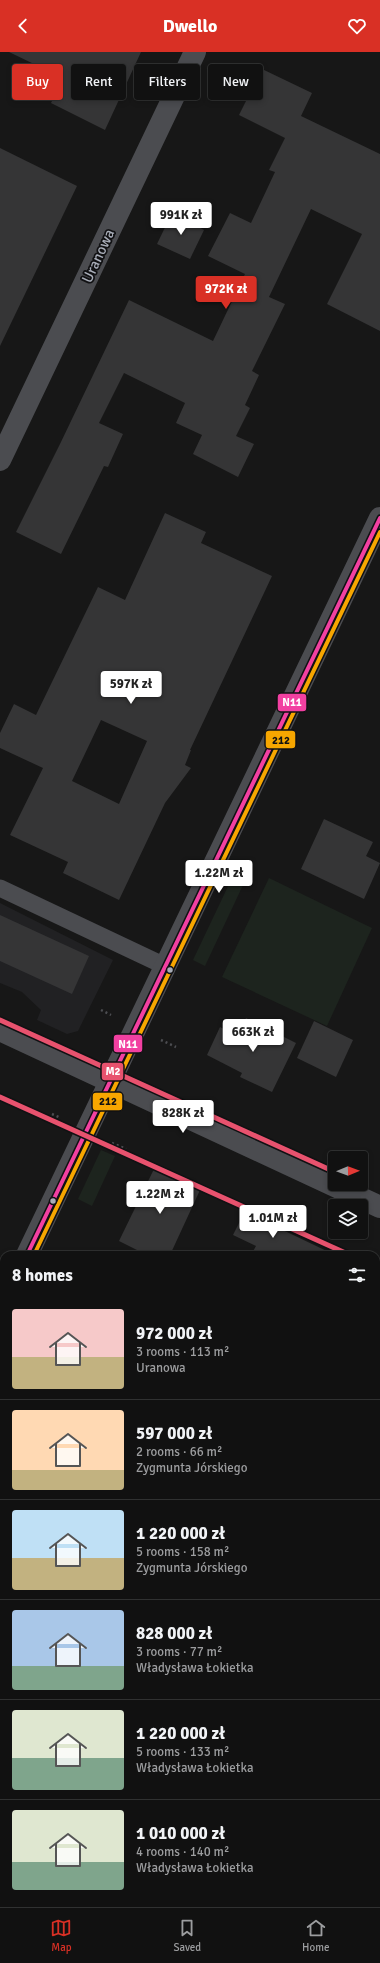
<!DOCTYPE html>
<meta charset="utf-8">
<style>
body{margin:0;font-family:Signika,sans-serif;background:#1e1f1f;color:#f1f3f6;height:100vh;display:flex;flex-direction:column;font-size:15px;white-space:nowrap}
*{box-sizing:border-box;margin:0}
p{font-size:13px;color:#9c9d9f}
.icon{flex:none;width:22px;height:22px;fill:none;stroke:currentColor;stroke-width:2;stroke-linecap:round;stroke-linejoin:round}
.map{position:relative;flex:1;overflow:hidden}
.drawer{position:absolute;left:0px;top:1199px;width:380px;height:656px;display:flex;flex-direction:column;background:#111;border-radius:12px 12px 0 0;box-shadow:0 2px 6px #0003,0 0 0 1px #303131}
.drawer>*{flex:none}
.guide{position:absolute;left:12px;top:12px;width:356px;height:36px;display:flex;gap:8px}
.needle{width:26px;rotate:89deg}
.tools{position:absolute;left:328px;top:1099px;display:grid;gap:8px}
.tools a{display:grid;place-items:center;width:40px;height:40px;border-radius:4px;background:#111;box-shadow:0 2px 6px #0003,0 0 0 1px #303131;font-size:20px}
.price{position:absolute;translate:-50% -34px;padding:0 9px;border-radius:4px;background:#fff;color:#222;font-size:13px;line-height:26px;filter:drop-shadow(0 1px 2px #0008)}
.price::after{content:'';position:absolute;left:50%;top:24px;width:12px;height:9px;margin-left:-6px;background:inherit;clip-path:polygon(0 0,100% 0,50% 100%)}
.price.on{background:#d93025;color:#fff}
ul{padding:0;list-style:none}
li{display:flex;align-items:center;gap:12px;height:100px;padding:0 12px}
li+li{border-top:1px solid #303131}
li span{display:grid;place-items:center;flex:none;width:112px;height:80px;border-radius:4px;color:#555}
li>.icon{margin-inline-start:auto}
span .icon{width:48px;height:48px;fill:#fffc;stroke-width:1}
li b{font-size:17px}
h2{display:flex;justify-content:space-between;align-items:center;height:48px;padding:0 12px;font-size:17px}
.tag{padding:0 14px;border-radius:4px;background:#111;box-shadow:0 2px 6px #0003,0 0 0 1px #303131;font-size:14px;line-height:36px}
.tag.on{background:#d93025;color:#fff}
header{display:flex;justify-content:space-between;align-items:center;height:52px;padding:0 12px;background:#d93025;color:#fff;font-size:18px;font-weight:700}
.tab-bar{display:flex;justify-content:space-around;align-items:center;height:56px;border-top:1px solid #303131;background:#111;font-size:11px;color:#9c9d9f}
.tab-bar a{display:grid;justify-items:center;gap:2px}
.tab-bar .on{color:#d93025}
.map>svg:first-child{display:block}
.built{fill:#212123}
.green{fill:#1d241e}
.building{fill:#353536;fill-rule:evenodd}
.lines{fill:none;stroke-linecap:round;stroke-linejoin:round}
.path{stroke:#4d4e52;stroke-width:2.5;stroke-dasharray:2 3;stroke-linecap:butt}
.service{stroke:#4b4c50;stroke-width:17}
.minor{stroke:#4b4c50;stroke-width:22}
.tertiary{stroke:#4b4c50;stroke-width:22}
.bus-1-casing{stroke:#111113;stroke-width:7}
.bus-2-casing{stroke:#111113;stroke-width:7}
.bus-1{stroke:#f240a1;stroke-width:4}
.bus-2{stroke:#f7a600;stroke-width:4}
.metro-1-casing{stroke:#111113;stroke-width:8}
.metro-1{stroke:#e8526e;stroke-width:5}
.bus-dot{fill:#a8adb8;stroke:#111113;stroke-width:1.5}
.labels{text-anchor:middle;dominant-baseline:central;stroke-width:3.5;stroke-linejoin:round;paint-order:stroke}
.street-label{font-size:15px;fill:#a8adb8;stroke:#111113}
.line-badge{stroke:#111113;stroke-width:1.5}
.badge-label{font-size:11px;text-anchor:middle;font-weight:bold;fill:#fff}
.pale-badge-label{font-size:11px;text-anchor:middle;font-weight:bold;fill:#111}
</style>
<header><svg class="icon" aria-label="back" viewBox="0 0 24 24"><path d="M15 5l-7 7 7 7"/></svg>Dwello<svg class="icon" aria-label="heart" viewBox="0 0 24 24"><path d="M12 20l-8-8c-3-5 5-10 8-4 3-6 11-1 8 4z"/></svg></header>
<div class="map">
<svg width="380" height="1855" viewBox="0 0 380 1855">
<rect width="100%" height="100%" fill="#171717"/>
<!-- built -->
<polygon class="built" points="0,851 113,908 78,979 67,982 37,968 41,958 22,940 0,931"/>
<!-- green -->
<g class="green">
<polygon points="240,809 251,816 205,914 193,908"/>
<polygon points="269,826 372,876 327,974 222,925"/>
<polygon points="101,1098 115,1104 92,1154 78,1147"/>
</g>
<!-- building -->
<g class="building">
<polygon points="9,0 141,0 105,78 51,51 63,26"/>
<polygon points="262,17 312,41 301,64 380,102 380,279 327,252 362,182 311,157 269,245 285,252 252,319 259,323 245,353 250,356 236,384 254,392 238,425 193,402 202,383 176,371 185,351 124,321 99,371 123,382 108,415 104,414 61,502 16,480 60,392 129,248 213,289 245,222 208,204 230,161 251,171 275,120 269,118 285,86 239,63"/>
<polygon points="0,96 77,134 0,294"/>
<polygon points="172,161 204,178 190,207 157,192"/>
<path d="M165,461L206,480L201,491L272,524L190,698H191L185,713L191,716L165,751L119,848L63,821L68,810L10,783L43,716L0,696V681L14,652L36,663L98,535L125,548ZM101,668L147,689L119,752L72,729Z"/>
<polygon points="324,767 373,790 366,804 380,811 364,847 301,817"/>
<polygon points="0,863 89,904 72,942 0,909"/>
<polygon points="246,966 296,991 272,1040 240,1025 242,1021 207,1003 220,975 238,984"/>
<polygon points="314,969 353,988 336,1025 297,1006"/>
<polygon points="154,1117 200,1138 170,1203 147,1203 119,1189"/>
<polygon points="245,1159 266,1170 335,1203 251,1203 256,1194 233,1183"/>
</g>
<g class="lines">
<!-- path -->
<g class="path">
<polyline points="101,958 111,963"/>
<polyline points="161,988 176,995"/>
<polyline points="52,1062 61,1066"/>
<polyline points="112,1091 126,1097"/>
</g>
<!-- service -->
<polyline class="service" points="0,836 165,914"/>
<!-- minor -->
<g class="minor">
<polyline points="0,408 195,0"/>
<polyline points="0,978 380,1155"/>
<polyline points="376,1331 380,1323"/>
<polyline points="130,1855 132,1851"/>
</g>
<!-- tertiary -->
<g class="tertiary">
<polyline points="27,1203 380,466"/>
<polyline points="0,1259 4,1251"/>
</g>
<defs>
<polyline id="bus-1" points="27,1203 380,466"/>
<polyline id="bus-2" points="34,1203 380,480"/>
</defs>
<!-- bus-1 casing -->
<use href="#bus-1" class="bus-1-casing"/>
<!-- bus-2 casing -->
<use href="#bus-2" class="bus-2-casing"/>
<!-- bus-1 -->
<use href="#bus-1" class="bus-1"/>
<!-- bus-2 -->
<use href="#bus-2" class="bus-2"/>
<defs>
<g id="metro-1">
<polyline points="0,968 335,1120"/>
<polyline points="0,1045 350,1203"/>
</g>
</defs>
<!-- metro-1 casing -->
<use href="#metro-1" class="metro-1-casing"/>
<!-- metro-1 -->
<use href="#metro-1" class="metro-1"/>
</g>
<!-- markers -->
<g class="bus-dot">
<circle cx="170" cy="918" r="3.5"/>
<circle cx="53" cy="1149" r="3.5"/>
</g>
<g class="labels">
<!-- street labels -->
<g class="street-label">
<text transform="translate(98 204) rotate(-65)">Uranowa</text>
</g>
</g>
<g class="line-badge">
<rect x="277" y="641" width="30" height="19" rx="4" fill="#f240a1"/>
<rect x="265" y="678" width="31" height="19" rx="4" fill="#f7a600"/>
<rect x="113" y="982" width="30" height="19" rx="4" fill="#f240a1"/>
<rect x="101" y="1010" width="23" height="19" rx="4" fill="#e8526e"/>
<rect x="92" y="1040" width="31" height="19" rx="4" fill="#f7a600"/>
</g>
<g class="badge-label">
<text x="292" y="654">N11</text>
<text x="128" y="996">N11</text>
<text x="113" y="1023">M2</text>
</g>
<g class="pale-badge-label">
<text x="281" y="692">212</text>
<text x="108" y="1053">212</text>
</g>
</svg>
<div class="tools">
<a><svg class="needle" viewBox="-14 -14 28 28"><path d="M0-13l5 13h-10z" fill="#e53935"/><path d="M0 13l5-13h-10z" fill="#9c9d9f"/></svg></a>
<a><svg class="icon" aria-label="layers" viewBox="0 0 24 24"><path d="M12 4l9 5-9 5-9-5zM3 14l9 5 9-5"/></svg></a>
</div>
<b class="price" style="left:181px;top:184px">991K zł</b>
<b class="price on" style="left:226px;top:258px">972K zł</b>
<b class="price" style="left:131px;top:653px">597K zł</b>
<b class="price" style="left:219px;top:842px">1.22M zł</b>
<b class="price" style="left:253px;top:1001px">663K zł</b>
<b class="price" style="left:183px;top:1082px">828K zł</b>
<b class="price" style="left:160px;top:1163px">1.22M zł</b>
<b class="price" style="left:273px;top:1187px">1.01M zł</b>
<div class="guide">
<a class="tag on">Buy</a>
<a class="tag">Rent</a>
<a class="tag">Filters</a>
<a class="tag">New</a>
</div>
<section class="drawer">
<h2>8 homes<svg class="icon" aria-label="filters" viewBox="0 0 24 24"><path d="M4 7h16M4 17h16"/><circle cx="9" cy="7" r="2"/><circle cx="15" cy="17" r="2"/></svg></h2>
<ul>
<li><span style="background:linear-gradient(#f6c9c9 60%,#c2b280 0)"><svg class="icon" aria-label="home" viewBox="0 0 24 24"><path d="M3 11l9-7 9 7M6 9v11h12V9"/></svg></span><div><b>972 000 zł</b><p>3 rooms · 113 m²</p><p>Uranowa</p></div></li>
<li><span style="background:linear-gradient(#ffd9b3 75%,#c2b280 0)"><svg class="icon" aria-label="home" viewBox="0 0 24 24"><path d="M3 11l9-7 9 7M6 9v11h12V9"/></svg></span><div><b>597 000 zł</b><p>2 rooms · 66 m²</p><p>Zygmunta Jórskiego</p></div></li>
<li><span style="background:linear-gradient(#bfe0f5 60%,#c2b280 0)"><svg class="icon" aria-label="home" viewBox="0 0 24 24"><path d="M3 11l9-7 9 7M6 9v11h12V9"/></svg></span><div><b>1 220 000 zł</b><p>5 rooms · 158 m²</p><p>Zygmunta Jórskiego</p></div></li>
<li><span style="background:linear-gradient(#a9c7e8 70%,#7fa58c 0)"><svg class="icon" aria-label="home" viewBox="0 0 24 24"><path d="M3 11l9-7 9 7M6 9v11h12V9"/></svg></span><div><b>828 000 zł</b><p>3 rooms · 77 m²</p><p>Władysława Łokietka</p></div></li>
<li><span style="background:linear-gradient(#dfe7d0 60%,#7fa58c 0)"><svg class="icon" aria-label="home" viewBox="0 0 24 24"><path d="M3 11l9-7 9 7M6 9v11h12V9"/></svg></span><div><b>1 220 000 zł</b><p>5 rooms · 133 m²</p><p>Władysława Łokietka</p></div></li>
<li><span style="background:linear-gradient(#dfe7d0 65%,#7fa58c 0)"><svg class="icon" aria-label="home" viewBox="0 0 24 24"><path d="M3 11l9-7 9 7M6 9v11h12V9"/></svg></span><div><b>1 010 000 zł</b><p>4 rooms · 140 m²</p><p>Władysława Łokietka</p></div></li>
</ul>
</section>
</div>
<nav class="tab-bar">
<a class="on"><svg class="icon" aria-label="map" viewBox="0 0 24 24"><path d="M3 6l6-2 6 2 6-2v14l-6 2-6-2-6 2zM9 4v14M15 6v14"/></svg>Map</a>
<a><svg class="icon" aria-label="saved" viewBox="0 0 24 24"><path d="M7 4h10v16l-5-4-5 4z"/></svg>Saved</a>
<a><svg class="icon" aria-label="home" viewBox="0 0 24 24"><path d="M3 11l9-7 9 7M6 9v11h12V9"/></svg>Home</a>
</nav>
